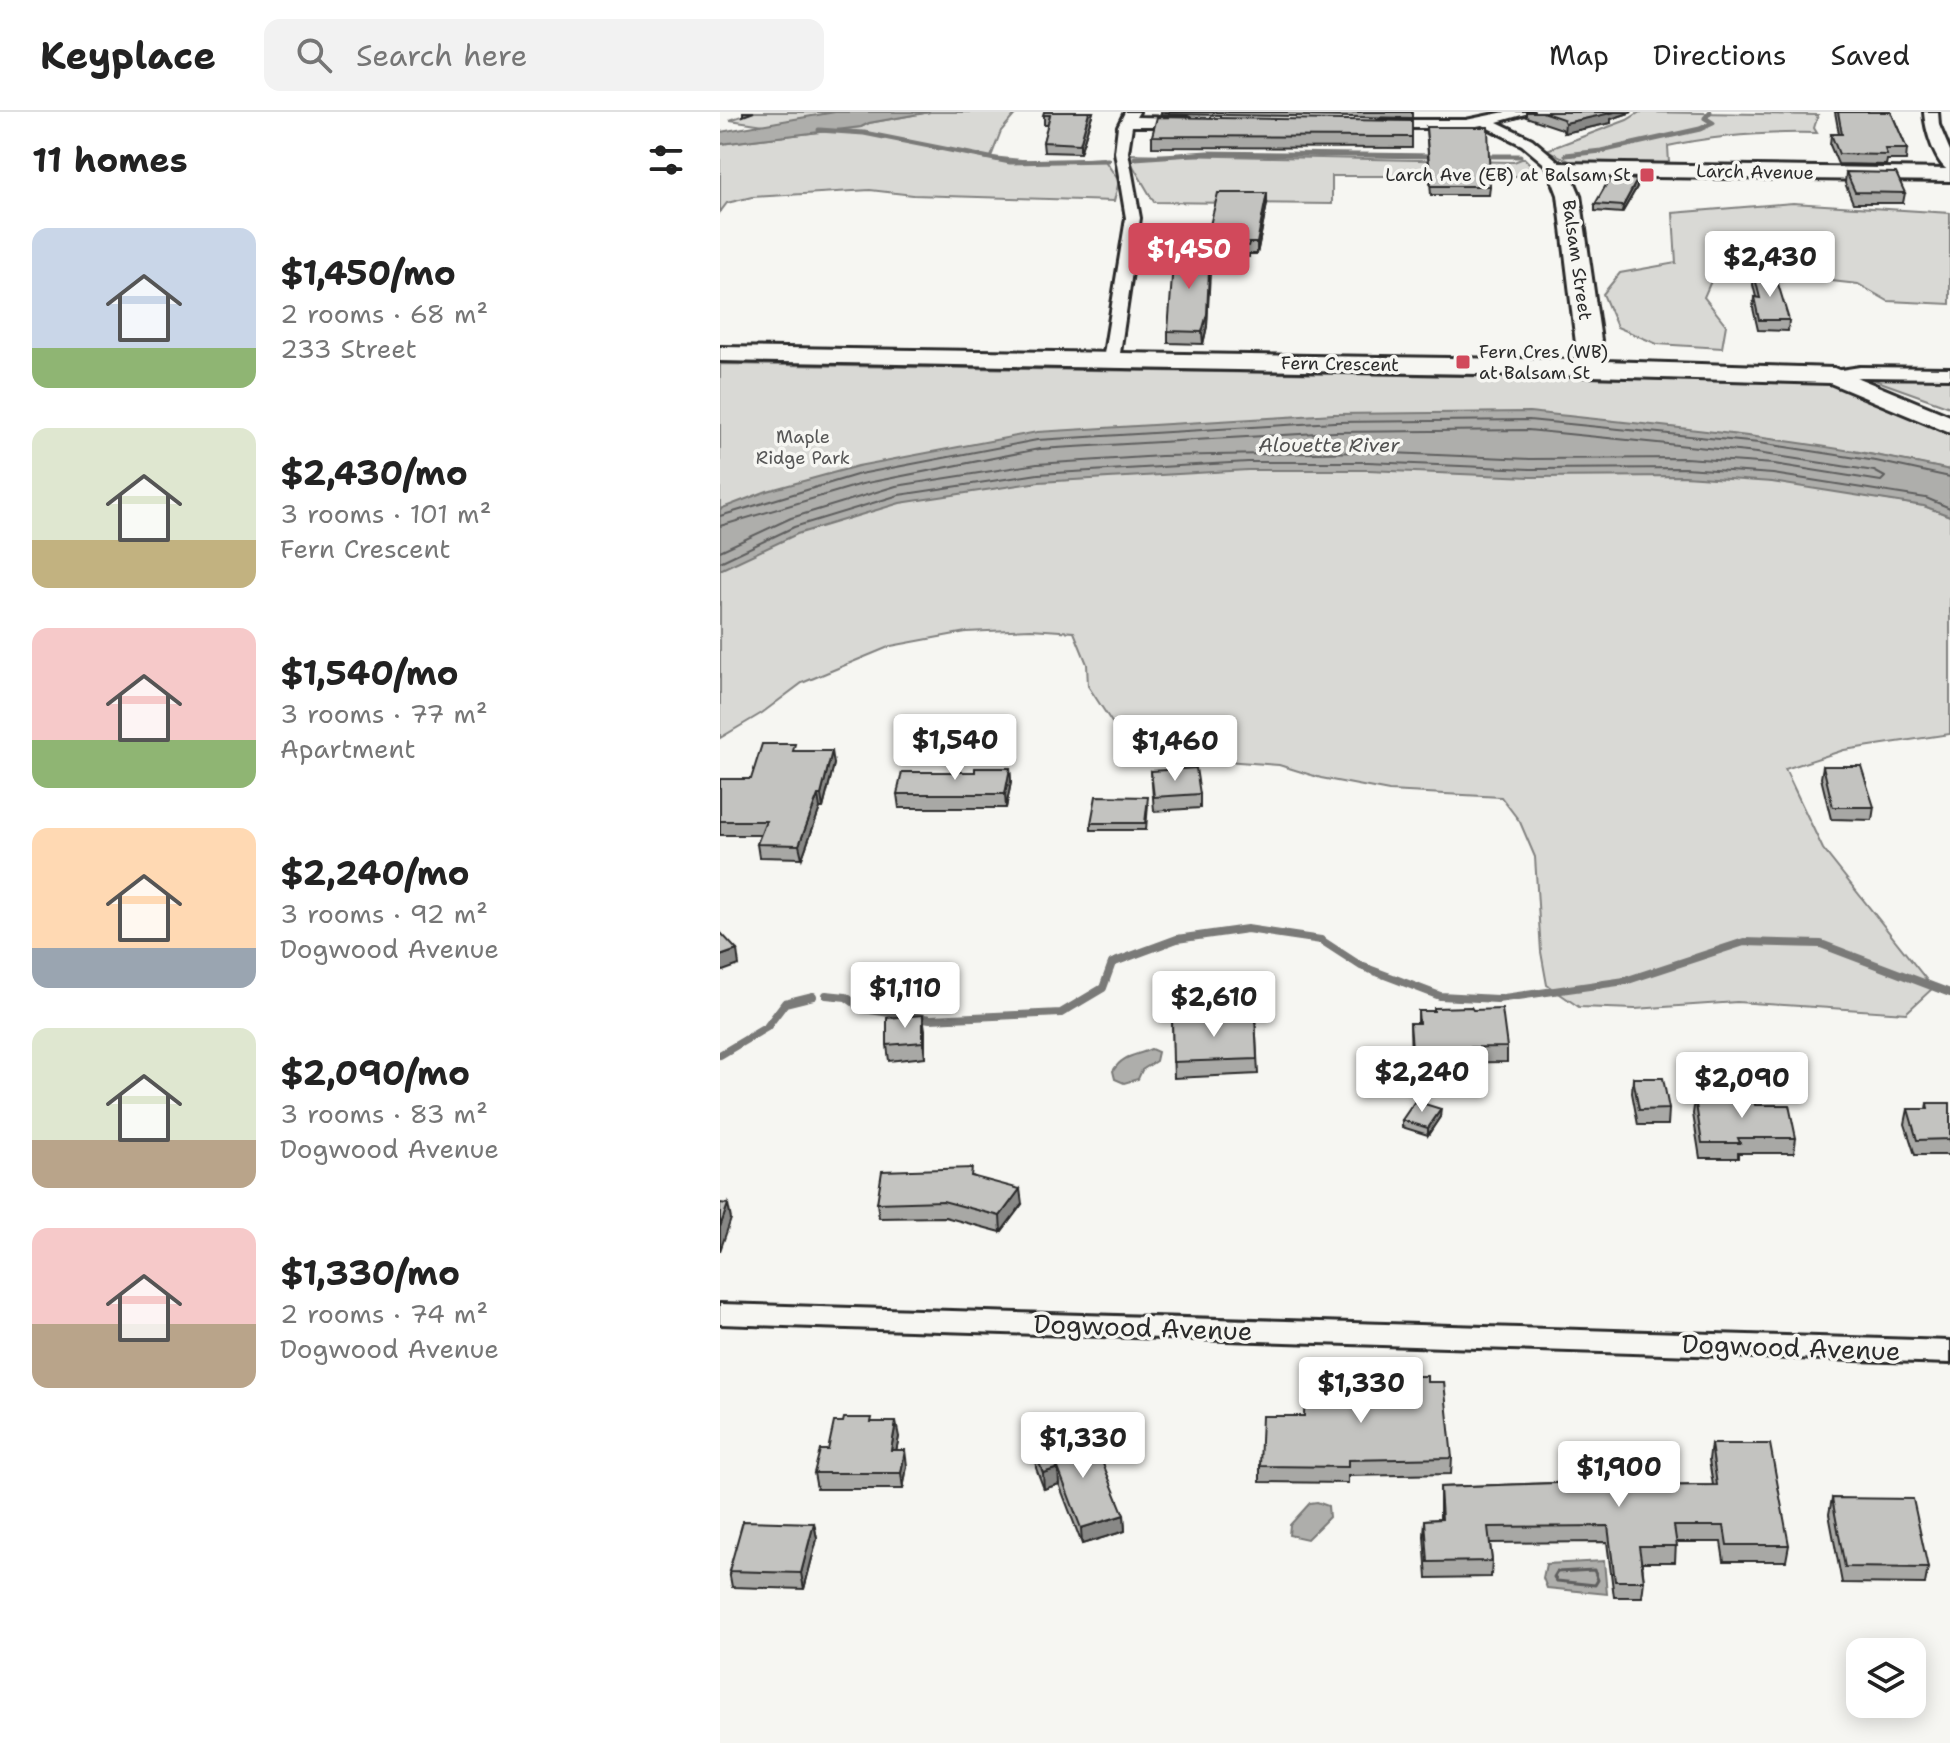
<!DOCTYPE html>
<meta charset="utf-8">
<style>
body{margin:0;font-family:"Shantell Sans",sans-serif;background:#f2f2f2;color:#222;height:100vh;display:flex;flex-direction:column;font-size:30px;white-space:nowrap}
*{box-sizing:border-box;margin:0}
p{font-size:26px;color:#767676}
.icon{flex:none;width:44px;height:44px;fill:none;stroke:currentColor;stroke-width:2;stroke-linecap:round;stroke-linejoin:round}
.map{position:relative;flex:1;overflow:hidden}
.drawer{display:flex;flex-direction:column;background:#fff;width:720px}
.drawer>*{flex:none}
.controls{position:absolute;left:1126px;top:1526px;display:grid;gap:16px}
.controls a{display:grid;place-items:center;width:80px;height:80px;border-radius:16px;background:#fff;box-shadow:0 4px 20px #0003;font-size:40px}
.price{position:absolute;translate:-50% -68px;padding:0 18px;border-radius:8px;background:#fff;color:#222;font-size:26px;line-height:52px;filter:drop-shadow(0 2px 4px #0008)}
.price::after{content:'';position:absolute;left:50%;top:48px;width:24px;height:18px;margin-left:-12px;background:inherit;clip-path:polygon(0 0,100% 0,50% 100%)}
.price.active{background:#d1495b;color:#fff}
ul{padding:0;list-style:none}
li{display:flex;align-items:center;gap:24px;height:200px;padding:0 32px}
li span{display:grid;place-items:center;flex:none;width:224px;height:160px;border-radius:16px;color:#555}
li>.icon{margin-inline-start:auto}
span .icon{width:96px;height:96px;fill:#fffc;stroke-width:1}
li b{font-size:34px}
h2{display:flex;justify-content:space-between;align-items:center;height:96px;padding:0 32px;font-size:34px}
header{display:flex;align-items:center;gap:48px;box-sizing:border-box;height:112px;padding:0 40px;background:#fff;border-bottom:2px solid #e0e0e0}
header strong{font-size:38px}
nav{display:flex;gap:44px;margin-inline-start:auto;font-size:28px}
.search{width:560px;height:72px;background:#f2f2f2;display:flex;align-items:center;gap:20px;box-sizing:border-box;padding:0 28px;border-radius:16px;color:#767676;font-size:30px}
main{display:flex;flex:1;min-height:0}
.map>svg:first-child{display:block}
.green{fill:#d9d9d5;stroke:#828280;stroke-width:2}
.water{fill:#aeaeab;stroke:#7a7a78;stroke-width:2}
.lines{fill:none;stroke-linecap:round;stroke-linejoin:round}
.shore-far1{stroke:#5f5f5e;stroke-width:2}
.shore{stroke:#5f5f5e;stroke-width:3}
.stream-far1{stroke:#7a7a78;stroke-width:5}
.stream{stroke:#7a7a78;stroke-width:8}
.street-casing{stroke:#2b2b2b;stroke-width:6}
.secondary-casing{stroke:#2b2b2b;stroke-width:6}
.street{fill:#f6f6f2;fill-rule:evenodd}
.secondary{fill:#f6f6f2;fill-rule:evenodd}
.wall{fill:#a8a8a5;stroke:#2b2b2b;stroke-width:2}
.shaded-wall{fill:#888886;stroke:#2b2b2b;stroke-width:2}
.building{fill:#c3c3c0;stroke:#2b2b2b;stroke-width:2}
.poi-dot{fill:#d1495b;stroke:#f6f6f2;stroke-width:3}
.labels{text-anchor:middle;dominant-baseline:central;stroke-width:7;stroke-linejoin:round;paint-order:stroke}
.far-street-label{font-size:18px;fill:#2b2b2b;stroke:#f6f6f2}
.far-poi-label{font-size:18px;fill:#2b2b2b;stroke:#f6f6f2;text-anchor:end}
.far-park-label{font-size:18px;fill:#565656;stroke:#f6f6f2}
.far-water-label{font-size:20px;font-style:italic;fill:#525251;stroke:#f6f6f2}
.near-street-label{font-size:26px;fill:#2b2b2b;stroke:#f6f6f2}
</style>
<header>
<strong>Keyplace</strong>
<div class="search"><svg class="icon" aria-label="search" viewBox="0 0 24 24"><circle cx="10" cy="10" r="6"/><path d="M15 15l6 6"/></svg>Search here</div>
<nav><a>Map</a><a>Directions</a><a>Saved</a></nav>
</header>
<main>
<section class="drawer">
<h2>11 homes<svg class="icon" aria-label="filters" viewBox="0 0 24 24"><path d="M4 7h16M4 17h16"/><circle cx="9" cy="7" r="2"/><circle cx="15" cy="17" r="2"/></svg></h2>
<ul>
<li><span style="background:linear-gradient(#c9d6e8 75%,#8fb573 0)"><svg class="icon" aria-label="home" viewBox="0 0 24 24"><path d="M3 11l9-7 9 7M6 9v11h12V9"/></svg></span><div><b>$1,450/mo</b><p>2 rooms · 68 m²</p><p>233 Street</p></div></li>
<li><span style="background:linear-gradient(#dfe7d0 70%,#c2b280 0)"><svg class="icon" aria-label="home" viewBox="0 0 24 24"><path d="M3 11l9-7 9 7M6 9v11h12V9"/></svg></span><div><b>$2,430/mo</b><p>3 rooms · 101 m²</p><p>Fern Crescent</p></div></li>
<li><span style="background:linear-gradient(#f6c9c9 70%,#8fb573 0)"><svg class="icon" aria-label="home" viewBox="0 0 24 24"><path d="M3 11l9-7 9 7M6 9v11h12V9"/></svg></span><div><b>$1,540/mo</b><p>3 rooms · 77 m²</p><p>Apartment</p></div></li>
<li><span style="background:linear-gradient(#ffd9b3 75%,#9aa5b1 0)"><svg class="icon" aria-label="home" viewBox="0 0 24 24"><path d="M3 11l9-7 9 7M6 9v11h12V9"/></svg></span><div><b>$2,240/mo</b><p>3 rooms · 92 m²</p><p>Dogwood Avenue</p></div></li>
<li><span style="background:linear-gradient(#dfe7d0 70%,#b9a48a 0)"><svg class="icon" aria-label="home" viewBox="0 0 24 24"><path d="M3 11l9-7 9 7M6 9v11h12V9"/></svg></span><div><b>$2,090/mo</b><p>3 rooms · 83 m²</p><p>Dogwood Avenue</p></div></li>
<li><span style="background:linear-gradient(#f6c9c9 60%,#b9a48a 0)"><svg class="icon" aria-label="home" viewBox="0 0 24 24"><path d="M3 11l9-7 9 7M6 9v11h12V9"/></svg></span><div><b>$1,330/mo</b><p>2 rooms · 74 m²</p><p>Dogwood Avenue</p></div></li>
</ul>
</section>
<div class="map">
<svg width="1230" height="1631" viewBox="0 0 1230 1631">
<rect width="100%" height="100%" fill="#f6f6f2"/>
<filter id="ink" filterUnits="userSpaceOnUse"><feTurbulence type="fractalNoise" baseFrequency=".0125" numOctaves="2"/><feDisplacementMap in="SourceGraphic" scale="16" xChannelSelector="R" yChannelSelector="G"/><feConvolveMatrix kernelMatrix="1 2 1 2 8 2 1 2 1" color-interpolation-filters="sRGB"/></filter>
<g filter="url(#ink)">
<!-- green -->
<g class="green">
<polygon points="33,0 118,0 44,13 10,8"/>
<polygon points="210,0 297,0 281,19 271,45 321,50 383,46 399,69 394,89 193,83 150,78 32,85 7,91 0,100 0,32 141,15 149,11"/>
<path d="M920,0L1098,3L1094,16L1097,21C1047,20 997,23 948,34L949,51H853L827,38L907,8Z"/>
<polygon points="406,42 794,50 804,46 813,55 811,64 612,64 612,92 434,90"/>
<polygon points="1073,91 1230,101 1230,192 1168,189 1138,172 1076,165 991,169 984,185 1006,213 1002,236 937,232 897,215 883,182 900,161 956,151 953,101"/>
<polygon points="0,252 1109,270 1230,322 1230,358 1130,338 1145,384 1204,394 1230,404 1230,622 1124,638 1065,657 1103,737 1213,876 1186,901 1017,890 915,897 859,895 827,873 821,840 815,745 800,710 781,685 669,679 601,666 559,653 438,644 408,635 368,574 367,552 354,520 311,517 246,520 171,534 82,571 42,601 0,626"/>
<polygon points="1149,266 1230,267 1230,295"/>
</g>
<!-- water -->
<g class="water">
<polygon points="115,0 210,0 149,11 141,15 0,32 0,20"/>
<path d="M809,300C950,315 1091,327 1230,358V404L1204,394L1052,370L964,364L810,365L648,358H528L319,370L180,391L77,422L0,458V397L47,379L138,354L317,320L614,302Z"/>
<path d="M431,937L438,940L436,949L422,958L418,967L404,971L395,967L393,959C403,942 417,944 431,937Z"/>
<polygon points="597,1390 608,1394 609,1405 587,1427 569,1423 570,1413 590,1391"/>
<polygon points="884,1449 887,1482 827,1476 823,1466 826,1452"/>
</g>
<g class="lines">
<!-- shore-far1 -->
<g class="shore-far1">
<polyline points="0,404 140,362 317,328 614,310 809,308 1039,331 1156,349 1230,365"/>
<polyline points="0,414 142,372 319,337 615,320 808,318 1037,341 1154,359 1165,365 1161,369 1054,352 965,346 810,347 648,340 441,344 317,352 176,374 71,406 0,439"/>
<polyline points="0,450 74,415 179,383 318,362 528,350 648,350 810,357 965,356 1053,362 1206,386 1230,396"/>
</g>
<!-- shore -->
<polygon class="shore" points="874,1458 878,1468 875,1473 837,1469 834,1465 837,1460"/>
<!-- stream-far1 -->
<g class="stream-far1">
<polyline points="99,18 144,21 290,50 388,48"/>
<polyline points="846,43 881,39 980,17 993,11 985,6 990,0"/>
<polyline points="761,44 800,44"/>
<polyline points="415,46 487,41 719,44"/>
</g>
<!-- stream -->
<g class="stream">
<polyline points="106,883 126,885 143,897 210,907 341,901 383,876 392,851 457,827 527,817 601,828 641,854 720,884 777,887 905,869 1024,830 1101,832 1230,881"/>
<polyline points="0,943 47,915 65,891 93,884"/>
</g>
<defs>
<g id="street">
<polygon points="405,0 419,0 416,5 468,6 475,10 468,14 412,14 408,40 420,106 399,248 391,253 383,248 406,106 395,40 398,14"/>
<polygon points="785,0 812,0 777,10 812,27 844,54 844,60 834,60 802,33 762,13 746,16 661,16 654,12 661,8 746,8"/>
<path d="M1204,0H1218L1219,13L1230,39V59C1215,53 1205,16 1204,0Z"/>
<polygon points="1140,255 1230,256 1230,266 1140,265 1114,269 1106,264 1108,260"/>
<polygon points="0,1192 1230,1229 1230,1251 0,1212"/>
</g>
<polygon id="secondary" points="839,51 1230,57 1230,69 852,64 860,83 884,249 1114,256 1230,304 1230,321 1110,271 872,264 0,249 0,235 858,248 838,83 828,57"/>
</defs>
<!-- street casing -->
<use href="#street" class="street-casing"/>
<!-- secondary casing -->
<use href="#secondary" class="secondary-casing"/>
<!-- street -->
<use href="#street" class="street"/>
<!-- secondary -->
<use href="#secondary" class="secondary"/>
</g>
<!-- wall -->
<g class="wall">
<polygon points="324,0 373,0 360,41 324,40 323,30 328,13 324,13"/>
<polygon points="441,0 692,0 692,6 441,2"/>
<polygon points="806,0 912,0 891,7 891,11 844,21 842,17 806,5"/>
<polygon points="1115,0 1171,0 1187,37 1186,48 1167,48 1166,53 1118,52 1110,33 1111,22 1119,22"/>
<polygon points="692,9 692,36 432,35 432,24"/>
<polygon points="706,15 770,74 769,83 711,83"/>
<polygon points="1126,60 1185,81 1183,91 1133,91 1125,71"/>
<polygon points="917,68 917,75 902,101 875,99 875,92"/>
<polygon points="547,92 537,142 529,142 529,145 491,144 487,214 483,232 448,231 448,219 485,138 485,133"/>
<polygon points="1034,162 1069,208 1068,219 1038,218 1033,196 1034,185 1036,185 1033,173"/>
<polygon points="76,639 114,652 103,696 100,696 82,746 39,745 37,732 40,723 0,723 0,667 31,667"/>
<polygon points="1103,654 1154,695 1152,708 1111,707 1101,666"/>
<polygon points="290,656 291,670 286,696 179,696 177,682 255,660"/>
<polygon points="431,659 480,682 480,696 434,699"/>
<polygon points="428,692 426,718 371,718 371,711"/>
<polygon points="698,899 787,935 787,950 691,951 690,911 698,911"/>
<polygon points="535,904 538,962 454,966 452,907"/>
<polygon points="205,918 205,945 169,949 167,933"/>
<polygon points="913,966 949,997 948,1013 918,1013 912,981"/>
<polygon points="975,986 1035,993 1076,1026 1074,1041 1018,1041 1018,1046 980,1046 973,1002"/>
<polygon points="1207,991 1230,991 1230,1043 1195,1043 1185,1012 1188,997 1206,997"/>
<polygon points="720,1005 708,1023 682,1015 682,1008"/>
<polygon points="253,1064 302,1092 281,1120 225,1105 159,1106 157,1091"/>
<polygon points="707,1270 732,1346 731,1362 628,1364 628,1371 540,1370 540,1354 584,1304 655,1273"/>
<polygon points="153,1310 179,1325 176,1338 187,1354 183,1377 97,1377 94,1361 108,1338"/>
<polygon points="991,1332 1069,1433 1066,1449 1004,1449 1001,1430 956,1430 955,1450 922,1450 924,1469 922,1485 894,1485 887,1430 770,1431 772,1449 771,1465 707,1466 704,1424 705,1408 720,1407 720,1375 861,1370 862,1351 913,1374 993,1373 989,1348"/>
<polygon points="315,1340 404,1403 405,1419 362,1432 339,1372 324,1377 316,1356"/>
<polygon points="1112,1386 1208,1456 1205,1472 1122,1471 1109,1402"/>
<polygon points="94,1411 97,1427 84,1477 12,1475 9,1459"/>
</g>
<!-- shaded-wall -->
<g class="shaded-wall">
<polygon points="23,0 34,0 23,4"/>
<polygon points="369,0 373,0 360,41 360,32"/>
<polygon points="884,0 912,0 891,7 891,11 844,21 845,11"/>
<polygon points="917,68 917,75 902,101 903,94"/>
<polygon points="547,81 547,92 537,142 537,131"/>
<polygon points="490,138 487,214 483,232 482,220"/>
<polygon points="112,639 114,652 103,696 101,683"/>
<polygon points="290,656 291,670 286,696 285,682"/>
<polygon points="98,683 100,696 82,746 79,733"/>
<polygon points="17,838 19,853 0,860 0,844"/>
<polygon points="203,903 205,918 205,945 203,930"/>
<polygon points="721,997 720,1005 708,1023 708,1016"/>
<polygon points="300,1077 302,1092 281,1120 280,1104"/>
<polygon points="8,1092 11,1107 0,1139 0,1115"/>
<polygon points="176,1310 179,1325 173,1354 171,1338"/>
<polygon points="185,1338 187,1354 183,1377 181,1361"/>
<polygon points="338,1356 339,1372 324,1377 323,1361"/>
<polygon points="404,1403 405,1419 362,1432 361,1416"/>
<polygon points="94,1411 97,1427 84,1477 81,1461"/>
</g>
<!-- building -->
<g class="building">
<polygon points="324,0 369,0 360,32 323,30 330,3 323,3"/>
<polygon points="822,0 888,0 891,1 845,11 843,7"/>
<polygon points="1118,0 1171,0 1187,37 1165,37 1167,43 1119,42 1111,22 1122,22"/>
<polygon points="437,5 692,9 692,25 432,24"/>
<polygon points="706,15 768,15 770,74 711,74"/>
<polygon points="1126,60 1176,61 1185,81 1135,80"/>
<polygon points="895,65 917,68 903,94 875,92 886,73"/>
<polygon points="498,81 547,81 537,131 529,131 528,134 485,133"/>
<polygon points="454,138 490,138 487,202 482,220 448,219"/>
<polygon points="1034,162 1055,162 1069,208 1039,208 1034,185 1040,186"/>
<polygon points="42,632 75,632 73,639 112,639 101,683 98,683 79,733 37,732 46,709 0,709 0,667 31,667"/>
<polygon points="1103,654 1141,654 1154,695 1113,695"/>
<polygon points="255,656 290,656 285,682 177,682 182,660 255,660"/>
<polygon points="476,656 480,682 434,685 431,659"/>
<polygon points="376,684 428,685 425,711 371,711"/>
<polygon points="0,820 17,838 0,844"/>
<polygon points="751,895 753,898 782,897 787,935 692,936 690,911 699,911 698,899 714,899 714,896"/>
<polygon points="203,903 203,930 167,933 167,906"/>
<polygon points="535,904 537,947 453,950 452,907"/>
<polygon points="913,966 943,966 949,997 919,998"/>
<polygon points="975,986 1034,987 1035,993 1069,993 1076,1026 1018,1026 1020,1031 982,1031"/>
<polygon points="695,989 721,997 708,1016 682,1008"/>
<polygon points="1207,991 1230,991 1230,1027 1197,1028 1188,997 1208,997"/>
<polygon points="252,1056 251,1064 300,1077 280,1104 223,1089 157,1091 162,1059"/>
<polygon points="0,1091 8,1092 0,1115"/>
<polygon points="669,1264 707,1264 707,1270 724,1270 732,1346 628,1348 628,1355 540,1354 542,1304 584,1304 585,1273 655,1273 655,1270 669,1270"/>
<polygon points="124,1306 152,1306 151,1310 176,1310 171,1338 185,1338 181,1361 94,1361 100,1338 108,1338 114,1310 123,1310"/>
<polygon points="372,1325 404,1403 361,1416 338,1356 323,1361 315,1340"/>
<polygon points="991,1332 1050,1332 1069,1433 1007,1433 1004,1414 954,1414 957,1434 919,1434 924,1469 895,1469 888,1414 768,1415 772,1449 708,1450 705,1408 722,1407 720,1375 864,1370 862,1351 910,1350 913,1374 997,1373"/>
<polygon points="1112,1386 1193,1387 1208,1456 1125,1455"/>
<polygon points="23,1409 94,1411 81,1461 9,1459"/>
</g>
</g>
<!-- markers -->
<g class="poi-dot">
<rect x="919" y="55" width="16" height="16" rx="4"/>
<rect x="735" y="242" width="16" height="16" rx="4"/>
</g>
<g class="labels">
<!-- far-street labels -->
<g class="far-street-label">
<text transform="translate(1035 60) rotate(1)">Larch Avenue</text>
<text transform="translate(857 148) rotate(82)">Balsam Street</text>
<text transform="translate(620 252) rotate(1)">Fern Crescent</text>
</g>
<!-- far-poi labels -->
<g class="far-poi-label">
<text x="911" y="63">Larch Ave (EB) at Balsam St</text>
<text x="759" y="240" text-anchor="start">Fern Cres (WB)<tspan x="759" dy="21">at Balsam St</tspan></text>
</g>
<!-- far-park labels -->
<g class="far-park-label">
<text x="83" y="325">Maple<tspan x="83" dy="21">Ridge Park</tspan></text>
</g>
<!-- far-water labels -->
<g class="far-water-label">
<text x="609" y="333">Alouette River</text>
</g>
<!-- near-street labels -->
<g class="near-street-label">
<text transform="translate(423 1215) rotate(2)">Dogwood Avenue</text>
<text transform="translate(1071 1235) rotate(2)">Dogwood Avenue</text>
</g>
</g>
</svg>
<div class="controls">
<a><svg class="icon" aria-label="layers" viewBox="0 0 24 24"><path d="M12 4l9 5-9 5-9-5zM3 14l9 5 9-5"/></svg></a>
</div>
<b class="price active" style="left:469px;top:179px">$1,450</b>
<b class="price" style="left:1050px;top:187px">$2,430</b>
<b class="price" style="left:235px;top:670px">$1,540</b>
<b class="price" style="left:455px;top:671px">$1,460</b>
<b class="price" style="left:185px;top:918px">$1,110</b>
<b class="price" style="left:494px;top:927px">$2,610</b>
<b class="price" style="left:702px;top:1002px">$2,240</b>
<b class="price" style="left:1022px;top:1008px">$2,090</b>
<b class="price" style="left:641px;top:1313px">$1,330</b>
<b class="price" style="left:363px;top:1368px">$1,330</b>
<b class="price" style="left:899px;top:1397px">$1,900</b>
</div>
</main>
